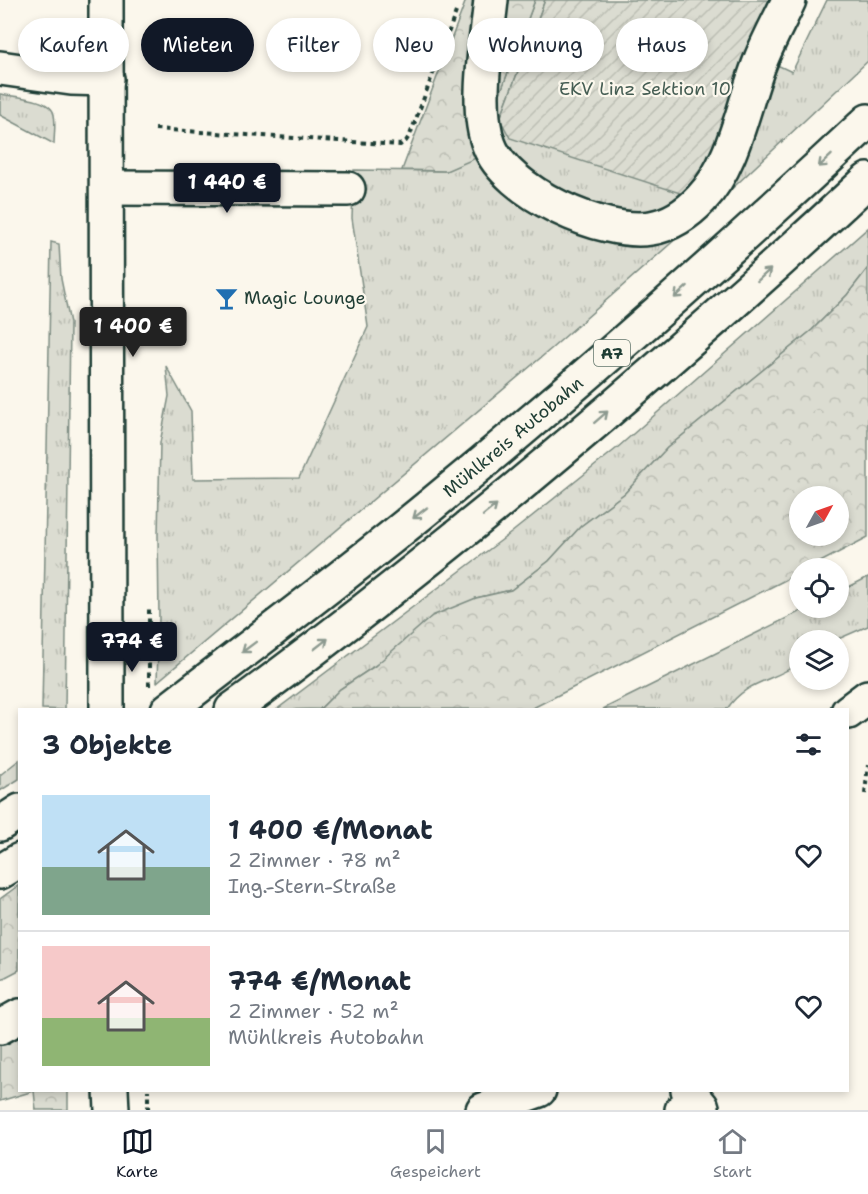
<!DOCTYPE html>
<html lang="de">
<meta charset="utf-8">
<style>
body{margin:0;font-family:"Shantell Sans",sans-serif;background:#f2f2f3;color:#1f2937;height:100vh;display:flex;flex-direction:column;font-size:22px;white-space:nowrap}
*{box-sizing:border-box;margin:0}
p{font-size:20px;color:#747a83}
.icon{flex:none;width:33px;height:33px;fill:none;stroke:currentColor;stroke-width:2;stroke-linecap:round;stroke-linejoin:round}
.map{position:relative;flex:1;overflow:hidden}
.side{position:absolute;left:18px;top:708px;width:831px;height:384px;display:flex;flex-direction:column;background:#fff;border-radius:0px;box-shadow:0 3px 9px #0003}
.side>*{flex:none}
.hud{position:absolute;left:18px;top:18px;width:832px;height:54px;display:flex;gap:12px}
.needle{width:39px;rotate:50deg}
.controls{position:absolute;left:789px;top:486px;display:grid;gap:12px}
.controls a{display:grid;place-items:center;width:60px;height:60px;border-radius:50%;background:#fff;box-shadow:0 3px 9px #0003;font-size:30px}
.price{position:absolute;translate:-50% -51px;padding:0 14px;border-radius:6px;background:#111827;color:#fff;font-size:20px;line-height:39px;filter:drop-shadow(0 2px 3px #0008)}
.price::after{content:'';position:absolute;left:50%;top:36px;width:18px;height:14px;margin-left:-9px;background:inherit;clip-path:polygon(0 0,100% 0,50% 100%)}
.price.active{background:#222;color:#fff}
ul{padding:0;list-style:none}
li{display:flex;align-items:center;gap:18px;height:150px;padding:0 24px}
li+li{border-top:2px solid #e0e1e3}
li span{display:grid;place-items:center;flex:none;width:168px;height:120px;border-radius:0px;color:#555}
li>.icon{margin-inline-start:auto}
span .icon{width:72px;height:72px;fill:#fffc;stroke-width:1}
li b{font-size:26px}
h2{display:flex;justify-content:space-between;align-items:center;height:72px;padding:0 24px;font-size:26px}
.chip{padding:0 21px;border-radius:27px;background:#fff;box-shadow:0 3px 9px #0003;font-size:21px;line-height:54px}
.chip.active{background:#111827;color:#fff}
.tab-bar{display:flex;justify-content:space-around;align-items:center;height:84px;border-top:2px solid #e0e1e3;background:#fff;font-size:16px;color:#747a83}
.tab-bar a{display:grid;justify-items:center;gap:3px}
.tab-bar .active{color:#111827}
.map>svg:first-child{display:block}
.grass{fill:url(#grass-tufts);stroke:#7d8c82;stroke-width:1.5}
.forest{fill:url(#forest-crowns);stroke:#7d8c82;stroke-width:1.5;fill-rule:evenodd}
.garden{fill:url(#garden-furrows);stroke:#7d8c82;stroke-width:1.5}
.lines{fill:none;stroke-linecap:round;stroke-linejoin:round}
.minor-casing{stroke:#1f3d34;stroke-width:38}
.major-casing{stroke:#1f3d34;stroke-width:38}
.highway-casing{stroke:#1f3d34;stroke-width:38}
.path{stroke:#1f3d34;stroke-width:4;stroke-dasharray:4.5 4.5;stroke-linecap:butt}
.minor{stroke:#fbf7ec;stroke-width:33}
.major{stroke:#fbf7ec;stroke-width:33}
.highway{stroke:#fbf7ec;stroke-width:33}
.oneway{stroke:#8d9a90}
.labels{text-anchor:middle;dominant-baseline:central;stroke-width:4.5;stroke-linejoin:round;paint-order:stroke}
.shield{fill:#fbf7ec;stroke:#61756b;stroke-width:1.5}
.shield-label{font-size:16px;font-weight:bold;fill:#1f3d34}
.park-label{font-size:18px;fill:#455d53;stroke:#fbf7ec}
.poi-label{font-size:18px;fill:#1f3d34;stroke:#fbf7ec;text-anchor:start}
.street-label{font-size:18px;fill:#1f3d34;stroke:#fbf7ec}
</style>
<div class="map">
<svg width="868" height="1110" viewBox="0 0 868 1110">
<defs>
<pattern id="grass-tufts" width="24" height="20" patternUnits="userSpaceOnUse" patternTransform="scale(1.5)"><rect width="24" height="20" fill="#dbdcd1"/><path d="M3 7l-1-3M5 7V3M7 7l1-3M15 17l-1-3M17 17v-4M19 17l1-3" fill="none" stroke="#bcbeb4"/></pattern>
<pattern id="forest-crowns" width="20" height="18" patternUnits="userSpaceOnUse" patternTransform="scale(1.5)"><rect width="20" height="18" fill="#dbdcd1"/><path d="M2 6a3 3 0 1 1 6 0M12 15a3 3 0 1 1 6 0" fill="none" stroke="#bcbeb4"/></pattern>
<pattern id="garden-furrows" width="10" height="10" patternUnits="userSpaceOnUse" patternTransform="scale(1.5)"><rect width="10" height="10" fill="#dbdcd1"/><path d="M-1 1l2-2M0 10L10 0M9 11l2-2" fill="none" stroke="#bcbeb4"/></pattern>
</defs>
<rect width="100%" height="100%" fill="#fbf7ec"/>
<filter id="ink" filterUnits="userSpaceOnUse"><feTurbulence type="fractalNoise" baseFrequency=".0167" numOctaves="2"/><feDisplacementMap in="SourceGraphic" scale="12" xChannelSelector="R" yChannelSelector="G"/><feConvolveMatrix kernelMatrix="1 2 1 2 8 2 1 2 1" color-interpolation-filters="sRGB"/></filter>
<g filter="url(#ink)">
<!-- grass -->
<g class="grass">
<polygon points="535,0 545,0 500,119 697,196 627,222 536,185 489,123"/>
<polygon points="827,0 868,0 868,61 721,199 773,63 792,72"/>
<path d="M0,94C14,97 52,98 54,115C56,124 54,135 54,144L0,115Z"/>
<polygon points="482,144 523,194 686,230 551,349 157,682 159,619 158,535 160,443 169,396 166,366 191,411 193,479 299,478 368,327 352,218 354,170 446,171"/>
<polygon points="868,228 868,268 847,295 812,330 667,448 625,493 581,526 549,561 511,590 476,598 340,689 320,709 276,710 511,533 617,448"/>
<polygon points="51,242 59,244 61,279 70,323 65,710 42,709"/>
<path d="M868,577V626L836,640H800L799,663C773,682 746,680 727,709H603L807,608H838L839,592Z"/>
<polygon points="19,760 19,779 0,791 0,775"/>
</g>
<!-- forest -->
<g class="forest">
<polygon points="466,0 535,0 476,158 446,171 402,170"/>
<path d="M868,268V537L809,568H800L799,573L531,709H320L340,689L375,666L432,616L476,598L511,590L549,561L581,526L625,493L667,448L812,330L847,295ZM838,496V536H800V496Z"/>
<polygon points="19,885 19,970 0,980 0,899"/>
<polygon points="19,1027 20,1090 68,1091 68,1110 36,1110 34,1091 0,1101 0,1038"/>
</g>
<!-- garden -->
<polygon class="garden" points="545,0 778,0 705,176 683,194 510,138 500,119"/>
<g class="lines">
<defs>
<g id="minor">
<path d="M491,0C487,41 474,107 489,145C506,192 603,236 651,228C670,225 688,213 701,199C734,165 743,105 760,62C768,41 780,20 789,0"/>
<polyline points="0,68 71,78 107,79"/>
<polyline points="107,188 348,189"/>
<polyline points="848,712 868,697"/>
<polyline points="0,1027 20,1016"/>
<polyline points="483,1110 539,1090"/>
<polyline points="682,1110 702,1107 688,1090"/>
</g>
<g id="major">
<polyline points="106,0 107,710"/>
<polyline points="111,1090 112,1110"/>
</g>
<g id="highway">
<path d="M168,710C258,640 349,573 436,501C585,379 728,252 868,121"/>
<path d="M232,710C321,646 406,578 491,509C620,403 746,294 868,180"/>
<polyline points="0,824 20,811"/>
<polyline points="0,872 20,860"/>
</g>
</defs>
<!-- minor casing -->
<use href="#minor" class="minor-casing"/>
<!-- major casing -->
<use href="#major" class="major-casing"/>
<!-- highway casing -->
<use href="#highway" class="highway-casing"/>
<!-- path -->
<g class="path">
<polyline points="155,129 400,145 406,141 410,135 456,12"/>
<polyline points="149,686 149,608"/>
<polyline points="865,794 868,765"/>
<polyline points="148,1110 148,1090"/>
</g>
<!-- minor -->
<use href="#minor" class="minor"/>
<!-- major -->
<use href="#major" class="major"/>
<!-- highway -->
<use href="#highway" class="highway"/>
</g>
<!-- one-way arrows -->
<defs><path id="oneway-shaft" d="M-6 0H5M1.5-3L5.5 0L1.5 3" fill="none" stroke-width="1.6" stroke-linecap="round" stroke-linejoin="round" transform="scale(1.5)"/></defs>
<g class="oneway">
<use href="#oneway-shaft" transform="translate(825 161) rotate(137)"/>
<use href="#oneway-shaft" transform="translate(764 275) rotate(-42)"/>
<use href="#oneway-shaft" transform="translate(681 292) rotate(138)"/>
<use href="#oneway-shaft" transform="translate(601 417) rotate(-41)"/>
<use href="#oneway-shaft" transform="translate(490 510) rotate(-39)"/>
<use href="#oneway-shaft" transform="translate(420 513) rotate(142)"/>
<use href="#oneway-shaft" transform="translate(321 644) rotate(-38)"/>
<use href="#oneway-shaft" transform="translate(249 647) rotate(143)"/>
</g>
</g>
<!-- icons -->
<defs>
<symbol id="bar-bare" viewBox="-9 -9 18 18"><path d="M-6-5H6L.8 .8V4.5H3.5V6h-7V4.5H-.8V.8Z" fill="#1f6fb2" stroke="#fbf7ec" stroke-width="2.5" paint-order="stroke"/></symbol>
</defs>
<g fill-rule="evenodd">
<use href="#bar-bare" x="210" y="282" width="33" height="33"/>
</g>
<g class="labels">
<!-- shield labels -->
<rect class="shield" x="594" y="340" width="36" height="26" rx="4.5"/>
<g class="shield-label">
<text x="612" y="353">A7</text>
</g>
<!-- park labels -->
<g class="park-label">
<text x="645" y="89">EKV Linz Sektion 10</text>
</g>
<!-- poi labels -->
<g class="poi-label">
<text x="244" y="298">Magic Lounge</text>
</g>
<!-- street labels -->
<g class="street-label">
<text transform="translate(513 437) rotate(-40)">Mühlkreis Autobahn</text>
</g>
</g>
</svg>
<div class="controls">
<a><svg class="needle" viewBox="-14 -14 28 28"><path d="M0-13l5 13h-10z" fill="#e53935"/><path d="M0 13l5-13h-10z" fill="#747a83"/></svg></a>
<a><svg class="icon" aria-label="locate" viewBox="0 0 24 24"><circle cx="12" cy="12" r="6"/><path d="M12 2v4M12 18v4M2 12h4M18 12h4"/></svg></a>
<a><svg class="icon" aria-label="layers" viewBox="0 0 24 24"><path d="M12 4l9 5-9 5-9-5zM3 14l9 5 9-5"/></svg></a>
</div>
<b class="price" style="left:227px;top:214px">1 440 €</b>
<b class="price active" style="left:133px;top:358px">1 400 €</b>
<b class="price" style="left:132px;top:673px">774 €</b>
<div class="hud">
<a class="chip">Kaufen</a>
<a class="chip active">Mieten</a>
<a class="chip">Filter</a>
<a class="chip">Neu</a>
<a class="chip">Wohnung</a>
<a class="chip">Haus</a>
</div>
<section class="side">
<h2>3 Objekte<svg class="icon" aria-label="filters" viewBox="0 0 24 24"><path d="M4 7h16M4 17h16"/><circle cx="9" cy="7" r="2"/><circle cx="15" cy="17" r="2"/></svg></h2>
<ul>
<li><span style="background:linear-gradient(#bfe0f5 60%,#7fa58c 0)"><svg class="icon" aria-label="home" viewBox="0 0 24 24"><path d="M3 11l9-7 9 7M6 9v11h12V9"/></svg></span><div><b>1 400 €/Monat</b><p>2 Zimmer · 78 m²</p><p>Ing.-Stern-Straße</p></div><svg class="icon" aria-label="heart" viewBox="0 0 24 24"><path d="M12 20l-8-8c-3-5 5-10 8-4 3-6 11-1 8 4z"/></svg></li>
<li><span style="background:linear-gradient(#f6c9c9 60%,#8fb573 0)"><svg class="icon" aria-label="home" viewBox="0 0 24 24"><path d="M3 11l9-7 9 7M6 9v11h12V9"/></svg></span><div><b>774 €/Monat</b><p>2 Zimmer · 52 m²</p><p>Mühlkreis Autobahn</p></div><svg class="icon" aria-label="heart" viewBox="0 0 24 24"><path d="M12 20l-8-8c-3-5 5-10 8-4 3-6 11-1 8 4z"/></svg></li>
</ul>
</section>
</div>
<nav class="tab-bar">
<a class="active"><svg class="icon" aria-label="map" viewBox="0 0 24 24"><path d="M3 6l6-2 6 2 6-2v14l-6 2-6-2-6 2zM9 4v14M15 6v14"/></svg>Karte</a>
<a><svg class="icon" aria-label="saved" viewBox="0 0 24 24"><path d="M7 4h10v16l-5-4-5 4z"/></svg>Gespeichert</a>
<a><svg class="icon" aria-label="home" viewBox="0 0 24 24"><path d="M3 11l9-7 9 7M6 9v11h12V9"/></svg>Start</a>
</nav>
